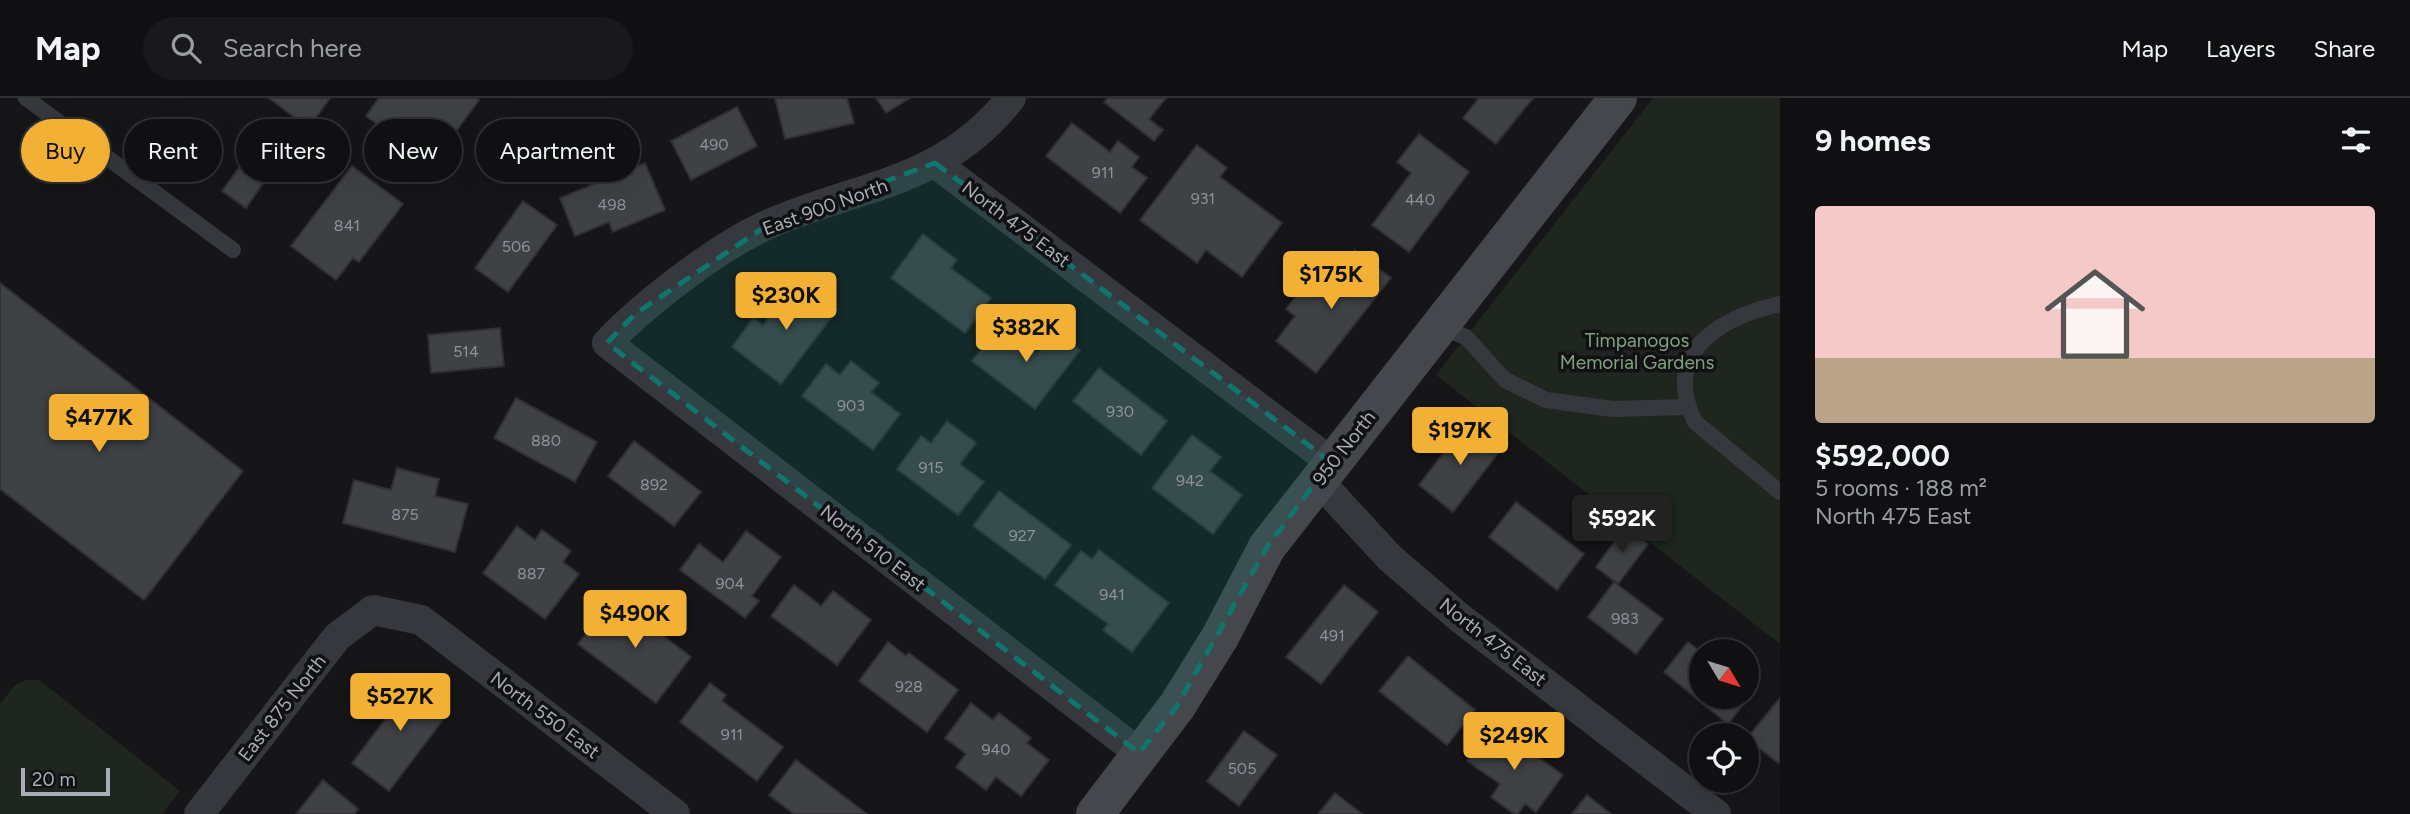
<!DOCTYPE html>
<meta charset="utf-8">
<style>
body{margin:0;font-family:Figtree,sans-serif;background:#19191b;color:#f1f3f6;height:100vh;display:flex;flex-direction:column;font-size:26px;white-space:nowrap}
*{box-sizing:border-box;margin:0}
p{font-size:23px;color:#9c9d9f}
.icon{flex:none;width:38px;height:38px;fill:none;stroke:currentColor;stroke-width:2;stroke-linecap:round;stroke-linejoin:round}
.map{position:relative;flex:1;overflow:hidden}
.drawer{display:flex;flex-direction:column;background:#101012;width:630px}
.drawer>*{flex:none}
.top-card{position:absolute;left:21px;top:21px;width:665px;height:63px;display:flex;gap:14px}
.needle{width:46px;rotate:128deg}
.tools{position:absolute;left:1689px;top:541px;display:grid;gap:14px}
.tools a{display:grid;place-items:center;width:70px;height:70px;border-radius:50%;background:#101012;box-shadow:0 7px 28px #0002,0 0 0 2px #303032;font-size:35px}
.scale{position:absolute;left:21px;bottom:18px;width:89px;box-sizing:border-box;padding-left:7px;border:4px solid #a8adb8;border-top:0;font-size:19px;line-height:24px;white-space:nowrap;color:#a8adb8;-webkit-text-stroke:5px #111113;paint-order:stroke}
.price{position:absolute;translate:-50% -60px;padding:0 16px;border-radius:7px;background:#f2b134;color:#111;font-size:23px;line-height:46px;filter:drop-shadow(0 2px 4px #0008)}
.price::after{content:'';position:absolute;left:50%;top:42px;width:21px;height:16px;margin-left:-10px;background:inherit;clip-path:polygon(0 0,100% 0,50% 100%)}
.price.selected{background:#222;color:#fff}
ul{padding:0;list-style:none}
li{display:grid;align-content:center;gap:14px;height:371px;padding:0 35px}
li span{display:grid;place-items:center;height:217px;border-radius:7px;color:#555}
li>.icon{margin-inline-start:auto}
span .icon{width:126px;height:126px;fill:#fffc;stroke-width:1}
li b{font-size:30px}
h2{display:flex;justify-content:space-between;align-items:center;height:84px;padding:0 35px;font-size:30px}
.chip{padding:0 24px;border-radius:32px;background:#101012;box-shadow:0 7px 28px #0002,0 0 0 2px #303032;font-size:24px;line-height:63px}
.chip.selected{background:#f2b134;color:#111}
header{display:flex;align-items:center;gap:42px;box-sizing:border-box;height:98px;padding:0 35px;background:#101012;border-bottom:2px solid #303032}
header strong{font-size:33px}
nav{display:flex;gap:38px;margin-inline-start:auto;font-size:24px}
.search{width:490px;height:63px;background:#19191b;display:flex;align-items:center;gap:18px;box-sizing:border-box;padding:0 24px;border-radius:38px;color:#9c9d9f;font-size:26px}
main{display:flex;flex:1;min-height:0}
.map>svg:first-child{display:block}
.green{fill:#1e261f}
.building{fill:#404145;stroke:#303034;stroke-width:2}
.lines{fill:none;stroke-linecap:round;stroke-linejoin:round}
.lane{stroke:#37383d;stroke-width:16}
.street{stroke:#37383d;stroke-width:30}
.secondary{stroke:#45474d;stroke-width:38}
.marked{fill:#0f766e;fill-opacity:0.2;stroke:#0f766e;stroke-width:5;stroke-dasharray:14 9;stroke-linejoin:round}
.labels{text-anchor:middle;dominant-baseline:central;stroke-width:7;stroke-linejoin:round;paint-order:stroke}
.number-label{font-size:16px;fill:#8e929b}
.street-label{font-size:19px;fill:#a8adb8;stroke:#111113}
.park-label{font-size:19px;fill:#7fa381;stroke:#111113}
</style>
<header>
<strong>Map</strong>
<div class="search"><svg class="icon" aria-label="search" viewBox="0 0 24 24"><circle cx="10" cy="10" r="6"/><path d="M15 15l6 6"/></svg>Search here</div>
<nav><a>Map</a><a>Layers</a><a>Share</a></nav>
</header>
<main>
<div class="map">
<svg width="1780" height="716" viewBox="0 0 1780 716">
<rect width="100%" height="100%" fill="#161618"/>
<!-- green -->
<g class="green">
<polygon points="1653,0 1780,0 1780,546 1436,277"/>
<polygon points="27,582 39,582 180,693 162,716 0,716 0,606 15,587"/>
</g>
<!-- building -->
<g class="building">
<polygon points="269,0 330,0 313,24 306,19 302,25"/>
<polygon points="379,0 476,0 479,2 432,66 366,18"/>
<polygon points="775,0 847,0 854,25 785,41"/>
<polygon points="876,0 910,0 886,15"/>
<polygon points="1108,0 1166,0 1149,21 1163,32 1154,43 1104,4"/>
<polygon points="1479,0 1533,0 1496,46 1463,20"/>
<polygon points="737,9 757,48 691,82 671,43"/>
<polygon points="1072,25 1110,54 1118,43 1139,59 1132,69 1147,80 1120,115 1046,58"/>
<polygon points="1419,36 1469,74 1409,154 1372,127 1411,75 1397,64"/>
<polygon points="1197,47 1227,70 1220,79 1282,125 1242,179 1206,152 1197,165 1140,122"/>
<polygon points="246,60 269,77 246,110 222,93"/>
<polygon points="645,65 665,112 613,134 609,124 575,138 560,100"/>
<polygon points="352,68 403,106 359,164 353,160 336,182 291,148"/>
<polygon points="523,103 557,127 508,194 475,170"/>
<polygon points="923,136 957,162 951,170 991,200 965,235 891,180"/>
<polygon points="1355,152 1391,180 1316,275 1276,243 1295,218 1286,211 1309,181 1323,193"/>
<polygon points="797,181 837,212 781,286 732,249 753,220 763,227"/>
<polygon points="0,185 243,373 144,502 0,391"/>
<polygon points="1000,227 1037,255 1054,232 1080,252 1035,311 972,263"/>
<polygon points="500,230 504,268 431,275 428,237"/>
<polygon points="851,263 879,285 871,294 900,316 873,352 802,298 826,266 840,277"/>
<polygon points="1099,270 1167,323 1141,357 1073,303"/>
<polygon points="516,300 597,344 575,384 494,340"/>
<polygon points="947,323 976,345 960,366 984,384 958,417 897,371 921,338 931,345"/>
<polygon points="1467,324 1502,350 1453,414 1419,387"/>
<polygon points="1192,337 1221,359 1210,373 1242,397 1213,436 1152,390"/>
<polygon points="634,343 701,394 674,428 608,378"/>
<polygon points="397,370 439,381 435,398 468,406 455,454 343,425 354,382 391,392"/>
<polygon points="999,393 1071,447 1045,481 973,428"/>
<polygon points="1516,404 1584,456 1557,492 1489,439"/>
<polygon points="517,428 535,442 542,432 571,453 563,464 579,476 545,521 483,475"/>
<polygon points="1625,429 1648,446 1618,486 1596,469"/>
<polygon points="746,433 781,459 752,498 759,503 745,520 680,472 699,446 723,464"/>
<polygon points="1099,452 1169,505 1132,554 1103,532 1108,526 1055,487 1081,453 1092,461"/>
<polygon points="1614,484 1663,521 1636,556 1588,519"/>
<polygon points="794,487 821,508 833,493 871,522 837,567 771,518"/>
<polygon points="1344,487 1378,514 1321,586 1286,559"/>
<polygon points="614,500 691,559 656,605 578,546"/>
<polygon points="888,544 906,558 909,555 958,592 927,634 859,583"/>
<polygon points="1688,544 1701,554 1701,598 1746,598 1746,591 1752,595 1728,626 1664,574"/>
<polygon points="1408,558 1475,612 1447,647 1379,593"/>
<polygon points="401,578 449,614 389,693 352,665 387,619 376,610"/>
<polygon points="710,585 726,597 722,603 783,649 757,683 680,624"/>
<polygon points="1780,600 1780,663 1778,665 1747,640"/>
<polygon points="971,605 993,622 999,615 1031,640 1027,645 1049,662 1021,698 996,679 986,692 956,669 966,656 945,640"/>
<polygon points="1494,627 1563,677 1536,714 1525,706 1518,716 1514,716 1491,699 1500,686 1467,663"/>
<polygon points="1244,633 1277,657 1239,708 1207,683"/>
<polygon points="796,662 867,716 794,716 769,697"/>
<polygon points="323,682 358,711 354,716 296,716"/>
<polygon points="1335,695 1362,716 1318,716"/>
<polygon points="1587,697 1611,716 1572,716"/>
</g>
<g class="lines">
<!-- lane -->
<g class="lane">
<polyline points="26,0 233,152"/>
<path d="M1780,206C1721,219 1660,254 1695,324L1780,394"/>
<polyline points="1439,229 1466,239 1505,282 1546,302 1613,311 1687,309"/>
</g>
<!-- street -->
<g class="street">
<path d="M1011,0C943,86 861,86 769,126C719,148 645,205 607,245L1139,655"/>
<polyline points="935,65 1331,364"/>
<polyline points="1318,382 1390,460 1460,520 1716,716"/>
<polyline points="199,716 337,539 373,512 421,522 675,716"/>
</g>
<!-- secondary -->
<polyline class="secondary" points="1095,716 1177,608 1220,539 1267,449 1618,0"/>
</g>
<!-- marked area -->
<path class="marked" d="M935,65L1331,364L1267,449L1177,608L1139,655L607,245L635,216L769,126Z"/>
<g class="labels">
<!-- number labels -->
<g class="number-label">
<text x="714" y="46">490</text>
<text x="1103" y="74">911</text>
<text x="1203" y="100">931</text>
<text x="1420" y="101">440</text>
<text x="612" y="106">498</text>
<text x="347" y="127">841</text>
<text x="516" y="148">506</text>
<text x="466" y="253">514</text>
<text x="851" y="307">903</text>
<text x="1120" y="313">930</text>
<text x="546" y="342">880</text>
<text x="931" y="369">915</text>
<text x="1190" y="382">942</text>
<text x="654" y="386">892</text>
<text x="405" y="416">875</text>
<text x="1022" y="437">927</text>
<text x="531" y="475">887</text>
<text x="730" y="485">904</text>
<text x="1112" y="496">941</text>
<text x="1625" y="520">983</text>
<text x="1332" y="537">491</text>
<text x="909" y="588">928</text>
<text x="732" y="636">911</text>
<text x="996" y="651">940</text>
<text x="1242" y="670">505</text>
</g>
<!-- street labels -->
<g class="street-label">
<text transform="translate(825 109) rotate(-20)">East 900 North</text>
<text transform="translate(1016 126) rotate(37)">North 475 East</text>
<text transform="translate(1344 350) rotate(-52)">950 North</text>
<text transform="translate(873 450) rotate(38)">North 510 East</text>
<text transform="translate(1493 544) rotate(38)">North 475 East</text>
<text transform="translate(282 610) rotate(-52)">East 875 North</text>
<text transform="translate(545 617) rotate(37)">North 550 East</text>
</g>
<!-- park labels -->
<g class="park-label">
<text x="1637" y="242">Timpanogos<tspan x="1637" dy="22">Memorial Gardens</tspan></text>
</g>
</g>
</svg>
<div class="tools">
<a><svg class="needle" viewBox="-14 -14 28 28"><path d="M0-13l5 13h-10z" fill="#e53935"/><path d="M0 13l5-13h-10z" fill="#9c9d9f"/></svg></a>
<a><svg class="icon" aria-label="locate" viewBox="0 0 24 24"><circle cx="12" cy="12" r="6"/><path d="M12 2v4M12 18v4M2 12h4M18 12h4"/></svg></a>
</div>
<div class="scale">20 m</div>
<b class="price" style="left:1331px;top:213px">$175K</b>
<b class="price" style="left:786px;top:234px">$230K</b>
<b class="price" style="left:1026px;top:266px">$382K</b>
<b class="price" style="left:99px;top:356px">$477K</b>
<b class="price" style="left:1460px;top:369px">$197K</b>
<b class="price selected" style="left:1622px;top:457px">$592K</b>
<b class="price" style="left:635px;top:552px">$490K</b>
<b class="price" style="left:400px;top:635px">$527K</b>
<b class="price" style="left:1514px;top:674px">$249K</b>
<div class="top-card">
<a class="chip selected">Buy</a>
<a class="chip">Rent</a>
<a class="chip">Filters</a>
<a class="chip">New</a>
<a class="chip">Apartment</a>
</div>
</div>
<section class="drawer">
<h2>9 homes<svg class="icon" aria-label="filters" viewBox="0 0 24 24"><path d="M4 7h16M4 17h16"/><circle cx="9" cy="7" r="2"/><circle cx="15" cy="17" r="2"/></svg></h2>
<ul>
<li><span style="background:linear-gradient(#f6c9c9 70%,#b9a48a 0)"><svg class="icon" aria-label="home" viewBox="0 0 24 24"><path d="M3 11l9-7 9 7M6 9v11h12V9"/></svg></span><div><b>$592,000</b><p>5 rooms · 188 m²</p><p>North 475 East</p></div></li>
</ul>
</section>
</main>
